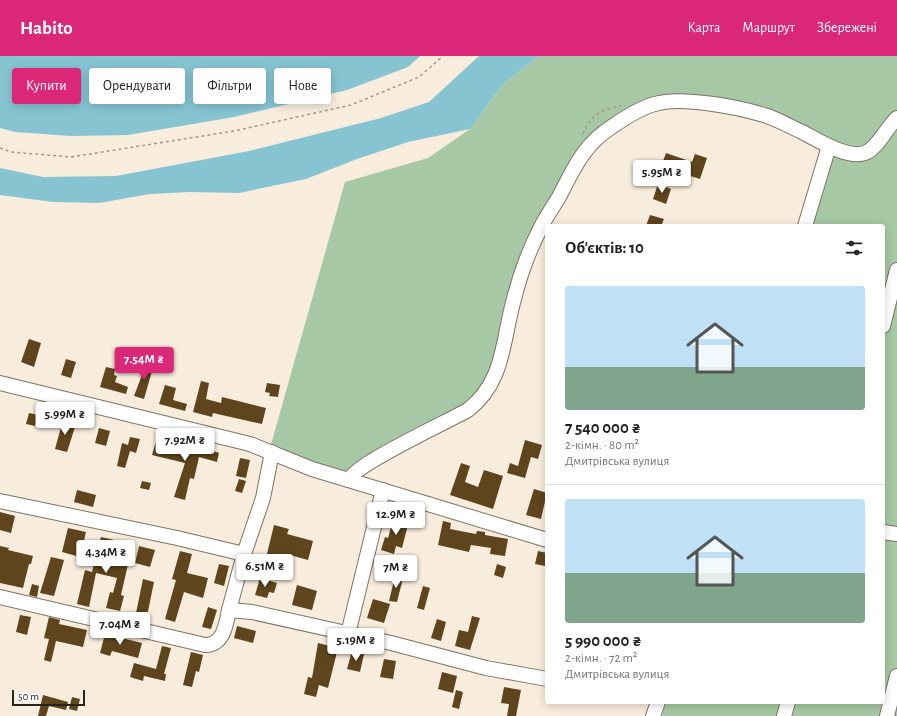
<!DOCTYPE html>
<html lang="uk">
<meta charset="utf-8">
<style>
body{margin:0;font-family:"Alegreya Sans",sans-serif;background:#f2f2f2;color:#222;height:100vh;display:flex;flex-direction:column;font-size:15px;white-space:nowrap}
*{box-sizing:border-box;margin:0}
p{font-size:13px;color:#767676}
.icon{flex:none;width:22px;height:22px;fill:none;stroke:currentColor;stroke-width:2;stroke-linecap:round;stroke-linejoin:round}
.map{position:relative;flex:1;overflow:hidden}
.sheet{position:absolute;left:545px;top:168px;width:340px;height:480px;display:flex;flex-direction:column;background:#fff;border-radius:4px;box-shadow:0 2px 10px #0003}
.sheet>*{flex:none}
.hud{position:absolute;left:12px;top:12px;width:380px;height:36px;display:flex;gap:8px}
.scale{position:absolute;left:12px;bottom:10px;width:73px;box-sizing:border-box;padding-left:4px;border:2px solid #27231d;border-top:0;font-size:11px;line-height:14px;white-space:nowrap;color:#27231d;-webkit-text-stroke:3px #fff;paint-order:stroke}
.price{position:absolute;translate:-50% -34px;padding:0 9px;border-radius:4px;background:#fff;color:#222;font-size:13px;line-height:26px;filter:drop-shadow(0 1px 2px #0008)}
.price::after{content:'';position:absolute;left:50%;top:24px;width:12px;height:9px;margin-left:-6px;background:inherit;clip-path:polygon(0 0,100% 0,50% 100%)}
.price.on{background:#db2777;color:#fff}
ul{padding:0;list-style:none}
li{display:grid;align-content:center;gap:8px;height:212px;padding:0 20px}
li+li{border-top:1px solid #e0e0e0}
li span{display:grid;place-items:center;height:124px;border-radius:4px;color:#555}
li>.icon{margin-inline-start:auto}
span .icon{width:72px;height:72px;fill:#fffc;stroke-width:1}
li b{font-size:17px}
h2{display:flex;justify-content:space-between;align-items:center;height:48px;padding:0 20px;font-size:17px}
.pill{padding:0 14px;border-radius:4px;background:#fff;box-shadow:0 2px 10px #0003;font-size:14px;line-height:36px}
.pill.on{background:#db2777;color:#fff}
header{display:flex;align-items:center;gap:24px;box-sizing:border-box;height:56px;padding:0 20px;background:#db2777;color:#fff}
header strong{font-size:19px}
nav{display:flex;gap:22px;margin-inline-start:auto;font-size:14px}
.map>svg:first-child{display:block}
.green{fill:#a7c8a4}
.water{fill:#86c4d2}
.building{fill:#5f451d}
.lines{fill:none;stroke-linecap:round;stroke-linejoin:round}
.minor-casing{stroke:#7d7365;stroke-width:16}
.path{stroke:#a0988c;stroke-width:1.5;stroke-dasharray:3 3;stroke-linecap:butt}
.minor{stroke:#fff;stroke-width:14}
</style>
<header>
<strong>Habito</strong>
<nav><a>Карта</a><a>Маршрут</a><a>Збережені</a></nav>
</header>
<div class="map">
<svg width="897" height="660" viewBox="0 0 897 660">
<rect width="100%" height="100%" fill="#f8eddd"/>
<!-- green -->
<polygon class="green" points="539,0 897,0 897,660 662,660 666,646 883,646 883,170 811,170 833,97 793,68 687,42 619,62 541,163 491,323 471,348 347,419 270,392 345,126 428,102 470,73 502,29"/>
<!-- water -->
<g class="water">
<polygon points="0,0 420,0 408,11 347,34 234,61 128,79 71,80 15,76 0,72"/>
<polygon points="479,0 539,0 502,29 470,73 408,86 357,103 306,123 239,137 189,136 150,138 99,147 53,146 0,139 0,112 43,121 116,120 249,95 381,62 429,46"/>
</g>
<!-- building -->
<g class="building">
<polygon points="666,97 692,106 695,98 707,102 700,123 661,111"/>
<polygon points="658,128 671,133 666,148 653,143"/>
<polygon points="650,159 664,163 661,170 646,170"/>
<polygon points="29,283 41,287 34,311 21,306"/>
<polygon points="66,303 76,306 71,322 61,319"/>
<polygon points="147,306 154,308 144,343 134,340"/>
<polygon points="106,311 115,313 114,319 117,320 115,326 128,331 126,338 100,331"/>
<polygon points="201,325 209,327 206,343 221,347 222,341 266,352 262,368 213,357 212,361 193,356"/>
<polygon points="267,327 280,329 278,341 269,340 270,337 265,336"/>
<polygon points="165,329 176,332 173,344 187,348 185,355 159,348"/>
<polygon points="29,357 38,359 35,370 26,368"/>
<polygon points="63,364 76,368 67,396 55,393"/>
<polygon points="99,372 110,375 106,390 95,387"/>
<polygon points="130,381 140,383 136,397 130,395 125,412 117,410 122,387 128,389"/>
<polygon points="525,384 542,389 538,403 531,401 525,422 507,417 510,407 518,410"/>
<polygon points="156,385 188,394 190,387 219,397 217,406 199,401 194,423 190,422 185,444 174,441 185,407 152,399"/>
<polygon points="240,402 250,404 246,422 236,420"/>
<polygon points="461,407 470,410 465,426 478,431 484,414 503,420 493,453 450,439"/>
<polygon points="239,423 246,425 242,437 235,435"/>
<polygon points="142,425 151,427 149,434 140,432"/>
<polygon points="534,433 547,437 541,463 526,459"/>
<polygon points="77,434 96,439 93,451 74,446"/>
<polygon points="0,456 15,460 11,477 0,474"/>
<polygon points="398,461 409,465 402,492 396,490 394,498 381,494 385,481 388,482 393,464 396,465"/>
<polygon points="443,465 451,467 450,473 476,478 477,475 485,476 485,479 508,483 505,500 490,498 491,492 471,489 469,496 438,489"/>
<polygon points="274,469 289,473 287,478 313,485 308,504 286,498 282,511 265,506"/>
<polygon points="68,472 86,476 80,501 62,496"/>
<polygon points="101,481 119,485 115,501 129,504 121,539 124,540 120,555 106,552 110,536 113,537 117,522 96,517 89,551 77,548 85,514 92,516"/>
<polygon points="0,490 9,492 8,494 33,500 31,508 29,508 23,532 0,527"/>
<polygon points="139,490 155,494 150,511 135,507"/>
<polygon points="180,495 192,498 187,517 208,522 203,542 184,536 175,566 165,563 176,524 172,523"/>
<polygon points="538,495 547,497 545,510 535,508"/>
<polygon points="51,501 64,504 54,540 40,537"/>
<polygon points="219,508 229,510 224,530 214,527"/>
<polygon points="497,508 506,511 503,522 494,519"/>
<polygon points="395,520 403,522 397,546 389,545"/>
<polygon points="260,522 277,527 274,537 269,536 267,542 255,539"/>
<polygon points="143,523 154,526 147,560 136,557"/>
<polygon points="32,528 39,530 37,541 29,539"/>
<polygon points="297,529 317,535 312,554 292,549"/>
<polygon points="423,530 430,532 424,554 417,552"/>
<polygon points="373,543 390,548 384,567 367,562"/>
<polygon points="208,551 217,554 211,573 202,571"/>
<polygon points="20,559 31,561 27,579 16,576"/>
<polygon points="472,560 480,562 470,594 455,590 459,574 468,576"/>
<polygon points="49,561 60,564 59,568 87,574 83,591 56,585 51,606 44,604 49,583 44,582"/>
<polygon points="437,563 446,566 441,585 431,582"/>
<polygon points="237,570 256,575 253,587 234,582"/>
<polygon points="105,578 142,587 138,602 112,595 110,600 100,597"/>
<polygon points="318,587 338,592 328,632 319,629 316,641 304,638 308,621 312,622"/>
<polygon points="162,590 171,592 164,618 166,618 165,625 144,620 143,625 130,621 134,607 156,613"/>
<polygon points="352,595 364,598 360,616 347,613"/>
<polygon points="191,596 203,599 199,616 196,615 192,631 183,629"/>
<polygon points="384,603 396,605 393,623 380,621"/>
<polygon points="442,616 457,620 453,637 438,633"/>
<polygon points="504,631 521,634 516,660 507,660 509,648 501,647"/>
<polygon points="456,634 463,636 459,653 452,651"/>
<polygon points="43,639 68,646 66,654 49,650 46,660 38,660"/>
<polygon points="72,641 80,643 77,655 69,653"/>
</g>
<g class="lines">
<defs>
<g id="minor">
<polyline points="805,170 829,90"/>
<polyline points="883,270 897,214"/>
<polyline points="0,327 250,388 312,413 547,484"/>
<path d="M349,424C355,408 449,365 468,354C505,325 502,285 514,243C520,219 529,194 541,171C546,161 553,151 559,141C574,112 584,88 613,70C626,61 643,50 659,47C684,41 738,51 764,59C777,63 789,70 802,76C818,84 847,103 865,97C878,92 886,72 897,62"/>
<polyline points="0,445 177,482 244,498"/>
<polyline points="883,476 897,478"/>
<path d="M0,541L205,589C224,589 226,568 229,554L252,556L391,587L486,612L547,623"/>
<polyline points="229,554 244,498 263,442 272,396"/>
<polyline points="348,578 383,434"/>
<polyline points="653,660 658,646"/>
<polyline points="784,660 788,646"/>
<polyline points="887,660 897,620"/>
</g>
</defs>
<!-- minor casing -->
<use href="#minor" class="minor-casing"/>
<!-- path -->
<g class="path">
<path d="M583,78C588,61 604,52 621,50"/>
<polyline points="0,92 11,96 71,101 234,75 351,49 419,21 443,0"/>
</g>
<!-- minor -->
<use href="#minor" class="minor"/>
</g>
</svg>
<div class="scale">50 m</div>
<b class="price" style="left:662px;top:138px">5.95M ₴</b>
<b class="price on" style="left:144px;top:325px">7.54M ₴</b>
<b class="price" style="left:65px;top:380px">5.99M ₴</b>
<b class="price" style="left:185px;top:406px">7.92M ₴</b>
<b class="price" style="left:396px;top:480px">12.9M ₴</b>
<b class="price" style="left:106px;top:518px">4.34M ₴</b>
<b class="price" style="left:265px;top:532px">6.51M ₴</b>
<b class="price" style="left:396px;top:533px">7M ₴</b>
<b class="price" style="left:120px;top:590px">7.04M ₴</b>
<b class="price" style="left:356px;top:606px">5.19M ₴</b>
<div class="hud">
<a class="pill on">Купити</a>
<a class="pill">Орендувати</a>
<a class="pill">Фільтри</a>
<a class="pill">Нове</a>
</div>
<section class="sheet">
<h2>Об’єктів: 10<svg class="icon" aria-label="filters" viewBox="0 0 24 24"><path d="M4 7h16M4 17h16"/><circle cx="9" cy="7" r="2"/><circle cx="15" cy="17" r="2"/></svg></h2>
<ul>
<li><span style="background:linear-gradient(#bfe0f5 65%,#7fa58c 0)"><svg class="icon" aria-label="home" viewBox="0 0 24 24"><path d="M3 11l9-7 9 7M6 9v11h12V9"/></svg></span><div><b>7 540 000 ₴</b><p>2-кімн. · 80 m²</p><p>Дмитрівська вулиця</p></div></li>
<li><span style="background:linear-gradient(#bfe0f5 60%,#7fa58c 0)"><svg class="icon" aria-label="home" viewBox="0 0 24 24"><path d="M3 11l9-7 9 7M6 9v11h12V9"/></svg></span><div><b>5 990 000 ₴</b><p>2-кімн. · 72 m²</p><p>Дмитрівська вулиця</p></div></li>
</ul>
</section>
</div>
